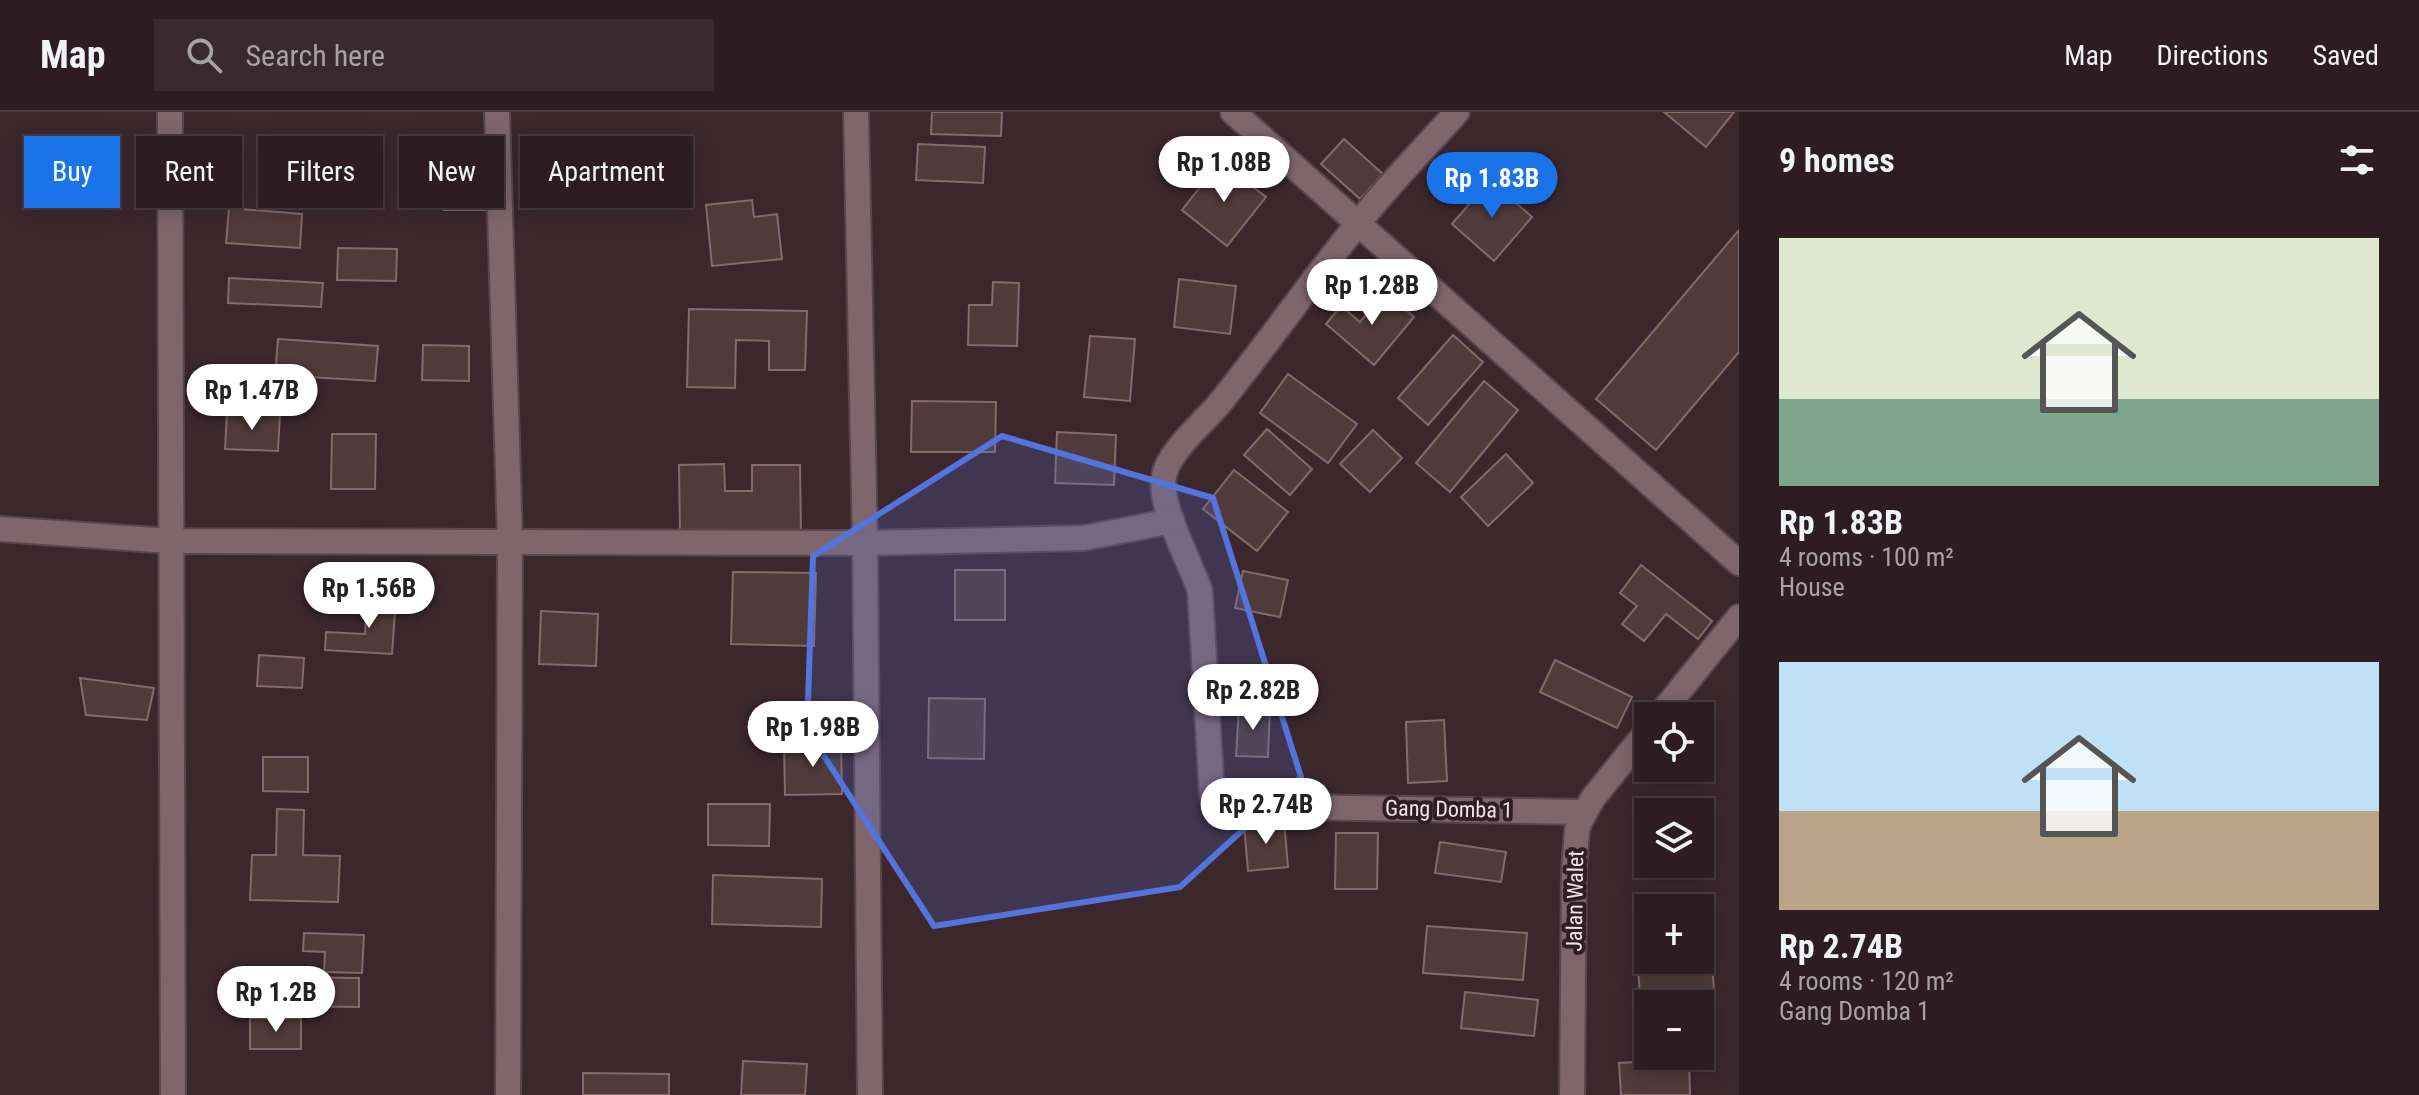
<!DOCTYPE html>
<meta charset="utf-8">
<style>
body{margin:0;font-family:"Roboto Condensed",sans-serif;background:#392a2f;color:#f1f3f6;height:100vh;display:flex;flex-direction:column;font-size:30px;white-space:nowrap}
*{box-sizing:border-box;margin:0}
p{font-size:26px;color:#a7a2a5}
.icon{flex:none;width:44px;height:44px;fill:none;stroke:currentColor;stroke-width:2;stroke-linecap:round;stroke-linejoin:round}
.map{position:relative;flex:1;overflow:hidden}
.side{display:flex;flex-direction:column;background:#2d1d22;width:680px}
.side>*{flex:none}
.hud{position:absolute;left:24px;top:24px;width:760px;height:72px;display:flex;gap:16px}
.tools{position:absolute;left:1634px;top:590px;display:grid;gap:16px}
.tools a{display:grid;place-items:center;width:80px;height:80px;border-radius:0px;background:#2d1d22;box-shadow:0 4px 20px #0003,0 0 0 2px #483b40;font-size:40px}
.price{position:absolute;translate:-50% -68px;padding:0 18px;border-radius:28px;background:#fff;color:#222;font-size:26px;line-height:52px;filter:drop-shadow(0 2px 4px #0008)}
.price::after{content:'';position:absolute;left:50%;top:48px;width:24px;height:18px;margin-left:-12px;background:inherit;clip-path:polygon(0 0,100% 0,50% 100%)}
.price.on{background:#1a73e8;color:#fff}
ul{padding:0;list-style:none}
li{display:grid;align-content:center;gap:16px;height:424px;padding:0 40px}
li span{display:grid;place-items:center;height:248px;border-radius:0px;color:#555}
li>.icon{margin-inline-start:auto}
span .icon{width:144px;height:144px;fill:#fffc;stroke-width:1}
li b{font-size:34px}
h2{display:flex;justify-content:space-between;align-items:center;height:96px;padding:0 40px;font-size:34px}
.pill{padding:0 28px;border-radius:0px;background:#2d1d22;box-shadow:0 4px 20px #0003,0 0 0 2px #483b40;font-size:28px;line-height:72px}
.pill.on{background:#1a73e8;color:#fff}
header{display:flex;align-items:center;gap:48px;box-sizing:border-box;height:112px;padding:0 40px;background:#2d1d22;border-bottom:2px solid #483b40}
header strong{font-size:38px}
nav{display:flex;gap:44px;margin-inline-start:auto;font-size:28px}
.search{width:560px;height:72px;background:#392a2f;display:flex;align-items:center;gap:20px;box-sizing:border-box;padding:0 28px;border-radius:0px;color:#a7a2a5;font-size:30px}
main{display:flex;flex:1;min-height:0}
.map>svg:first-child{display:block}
.building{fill:#513a3a;stroke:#846a6a;stroke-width:2}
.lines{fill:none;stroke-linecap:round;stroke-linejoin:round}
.street-casing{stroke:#58464d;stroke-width:28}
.street{stroke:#7f666d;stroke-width:24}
.marked{fill:#5274dc;fill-opacity:0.2;stroke:#5274dc;stroke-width:6;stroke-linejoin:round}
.labels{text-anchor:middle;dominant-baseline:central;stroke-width:8;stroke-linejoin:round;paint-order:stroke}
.street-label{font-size:22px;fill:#f2e4e8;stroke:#311d24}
</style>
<header>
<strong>Map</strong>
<div class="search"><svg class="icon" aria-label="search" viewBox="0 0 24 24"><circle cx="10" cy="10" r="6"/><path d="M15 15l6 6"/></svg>Search here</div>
<nav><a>Map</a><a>Directions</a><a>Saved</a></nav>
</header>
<main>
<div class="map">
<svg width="1739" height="983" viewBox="0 0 1739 983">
<rect width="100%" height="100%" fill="#3c272d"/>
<!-- building -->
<g class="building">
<polygon points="932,0 1002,0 1001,24 931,22"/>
<polygon points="1664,0 1734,0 1706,35"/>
<polygon points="1344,27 1383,62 1360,87 1321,52"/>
<polygon points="269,30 323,35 318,79 265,74"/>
<polygon points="918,32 985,35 983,71 916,68"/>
<polygon points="1220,50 1266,85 1227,134 1182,98"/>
<polygon points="444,54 495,54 494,98 444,98"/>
<polygon points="1490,68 1532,105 1494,149 1452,112"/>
<polygon points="752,88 754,105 777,102 782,147 712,154 706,93"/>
<polygon points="229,96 302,102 300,136 226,131"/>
<polygon points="1739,118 1739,240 1656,338 1596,287"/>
<polygon points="338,136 397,137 396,169 337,168"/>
<polygon points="229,166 323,171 321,195 228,191"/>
<polygon points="1179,167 1236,174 1230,222 1174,215"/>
<polygon points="993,170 1019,171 1017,234 968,233 969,193 992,193"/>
<polygon points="1385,180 1414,205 1374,253 1326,212 1341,194 1360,210"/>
<polygon points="689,197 807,199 805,258 769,258 769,229 736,228 735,276 687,275"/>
<polygon points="1453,223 1483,250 1428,313 1398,286"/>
<polygon points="1090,224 1135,227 1130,289 1084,285"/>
<polygon points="278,227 378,234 375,269 275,263"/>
<polygon points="423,233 469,234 469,269 422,268"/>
<polygon points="1288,262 1357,312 1328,351 1260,301"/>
<polygon points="1484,269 1518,298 1450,380 1416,351"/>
<polygon points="912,289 996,290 995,340 911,340"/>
<polygon points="227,300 280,302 278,339 225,337"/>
<polygon points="1267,317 1312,357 1290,383 1244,343"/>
<polygon points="1373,318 1402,346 1370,380 1340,352"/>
<polygon points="1057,320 1116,323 1114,373 1055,371"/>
<polygon points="332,322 376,322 375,377 331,377"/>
<polygon points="1506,342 1533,371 1488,414 1461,385"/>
<polygon points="724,352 725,379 752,379 752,353 800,353 801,421 680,423 679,353"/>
<polygon points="1234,358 1288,400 1257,439 1203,397"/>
<polygon points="1641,453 1712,509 1698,527 1666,502 1644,529 1622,512 1637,494 1620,481"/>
<rect x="955" y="458" width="50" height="50"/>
<polygon points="1243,459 1288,468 1280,505 1235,496"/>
<polygon points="733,460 816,461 814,534 731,532"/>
<polygon points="367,484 396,485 392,542 325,538 326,520 365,522"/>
<polygon points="541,499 598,502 596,554 539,552"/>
<polygon points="259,543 304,546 302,576 257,574"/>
<polygon points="1555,548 1632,585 1617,616 1540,580"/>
<polygon points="80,566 154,576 147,608 86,603"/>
<polygon points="929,586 985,587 984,647 928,646"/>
<polygon points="1239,594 1270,595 1268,645 1236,644"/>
<polygon points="1444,608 1447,669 1408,671 1406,610"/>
<polygon points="841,631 842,682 785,683 784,632"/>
<polygon points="263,645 308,645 308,680 263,679"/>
<polygon points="708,692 770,692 769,734 708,733"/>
<polygon points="277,697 304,698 303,743 340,744 338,790 250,788 252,743 276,743"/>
<polygon points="1284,708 1288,755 1248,759 1244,712"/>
<polygon points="1336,721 1378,721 1377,777 1335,777"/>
<polygon points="1440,730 1506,740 1501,770 1435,761"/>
<polygon points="713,763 822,767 821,815 712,812"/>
<polygon points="1427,814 1527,821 1523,868 1423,861"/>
<polygon points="304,821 364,823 362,861 324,860 325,840 303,839"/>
<polygon points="1711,832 1714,879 1640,885 1637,838 1648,837 1648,848 1700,848 1700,833"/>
<polygon points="288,865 359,866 359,895 287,894"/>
<polygon points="1465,880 1538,888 1534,924 1461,916"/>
<polygon points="1637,899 1648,899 1648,937 1639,937"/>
<rect x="250" y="906" width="51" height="31"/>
<polygon points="1689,947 1690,983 1621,983 1619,951"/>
<polygon points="743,949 807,952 805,983 741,983"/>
<polygon points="583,961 669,962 669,983 583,983"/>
</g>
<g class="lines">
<defs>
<g id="street">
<polyline points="170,0 173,983"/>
<polyline points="497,0 510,429 508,983"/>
<polyline points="856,0 865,431 870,983"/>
<polyline points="1233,0 1739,451"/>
<path d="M1457,0C1423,38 1387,74 1356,114C1309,172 1266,234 1219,292C1203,311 1168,340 1164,364C1158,393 1190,449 1200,479L1212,683L1235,694L1584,700"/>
<polyline points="0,417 170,429 865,431 1084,426 1172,409"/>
<polyline points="1659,604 1739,505"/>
<polyline points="1572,983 1574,757 1577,718 1580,709 1593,686 1648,618"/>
</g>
</defs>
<!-- street casing -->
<use href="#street" class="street-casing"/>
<!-- street -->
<use href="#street" class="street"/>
</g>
<!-- marked area -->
<path class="marked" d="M1002,324L1213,386L1301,665L1180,775L934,814L807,618L813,444Z"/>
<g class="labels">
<!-- street labels -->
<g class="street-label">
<text transform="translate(1449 697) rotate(1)">Gang Domba 1</text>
<text transform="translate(1575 789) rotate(-89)">Jalan Walet</text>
</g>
</g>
</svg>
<div class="tools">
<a><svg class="icon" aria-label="locate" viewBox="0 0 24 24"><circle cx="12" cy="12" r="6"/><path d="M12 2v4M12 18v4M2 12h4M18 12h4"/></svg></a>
<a><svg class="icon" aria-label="layers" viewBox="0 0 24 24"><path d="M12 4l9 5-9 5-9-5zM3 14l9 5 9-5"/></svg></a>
<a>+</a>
<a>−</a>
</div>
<b class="price" style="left:1224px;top:92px">Rp 1.08B</b>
<b class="price on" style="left:1492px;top:108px">Rp 1.83B</b>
<b class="price" style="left:1372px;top:215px">Rp 1.28B</b>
<b class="price" style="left:252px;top:320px">Rp 1.47B</b>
<b class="price" style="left:369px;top:518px">Rp 1.56B</b>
<b class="price" style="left:1253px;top:620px">Rp 2.82B</b>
<b class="price" style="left:813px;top:657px">Rp 1.98B</b>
<b class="price" style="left:1266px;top:734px">Rp 2.74B</b>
<b class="price" style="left:276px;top:922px">Rp 1.2B</b>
<div class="hud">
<a class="pill on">Buy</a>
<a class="pill">Rent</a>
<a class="pill">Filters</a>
<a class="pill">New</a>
<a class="pill">Apartment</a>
</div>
</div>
<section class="side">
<h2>9 homes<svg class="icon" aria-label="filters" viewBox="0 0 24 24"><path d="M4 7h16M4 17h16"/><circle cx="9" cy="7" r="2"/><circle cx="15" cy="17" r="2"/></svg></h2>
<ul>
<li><span style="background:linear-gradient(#dfe7d0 65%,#7fa58c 0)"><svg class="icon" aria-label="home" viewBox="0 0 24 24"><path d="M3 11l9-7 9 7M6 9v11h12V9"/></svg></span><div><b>Rp 1.83B</b><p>4 rooms · 100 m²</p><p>House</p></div></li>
<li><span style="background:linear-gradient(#bfe0f5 60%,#b9a48a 0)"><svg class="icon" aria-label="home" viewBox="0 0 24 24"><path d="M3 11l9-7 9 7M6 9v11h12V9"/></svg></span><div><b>Rp 2.74B</b><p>4 rooms · 120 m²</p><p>Gang Domba 1</p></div></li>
</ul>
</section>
</main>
